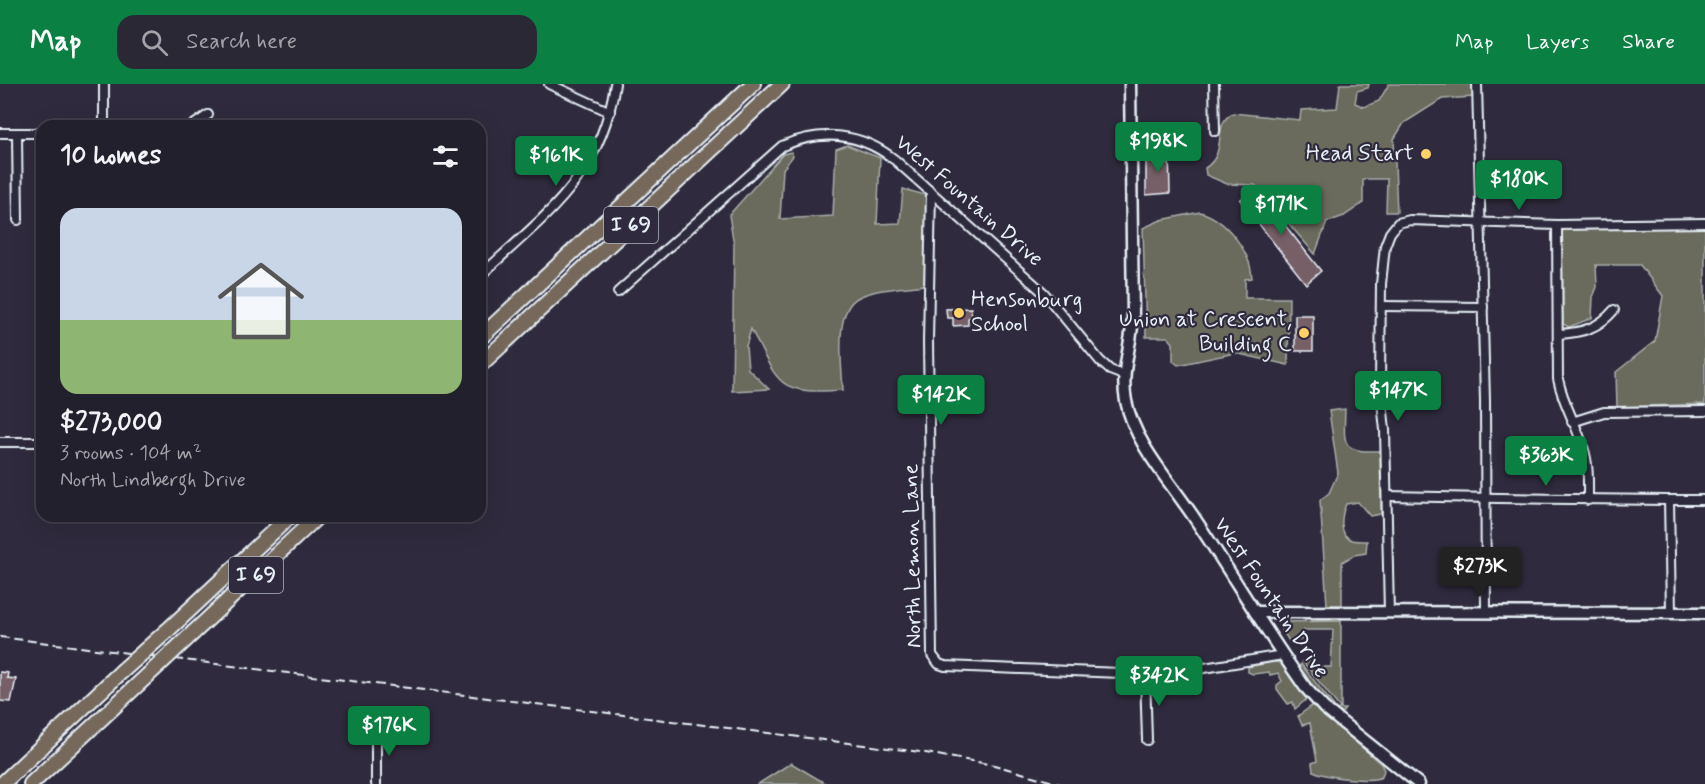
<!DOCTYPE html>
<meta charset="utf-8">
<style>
body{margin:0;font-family:Mynerve,sans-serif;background:#2b2836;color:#f1f3f6;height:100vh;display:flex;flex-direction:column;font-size:22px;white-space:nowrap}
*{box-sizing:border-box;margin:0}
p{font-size:20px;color:#a3a3aa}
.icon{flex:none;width:33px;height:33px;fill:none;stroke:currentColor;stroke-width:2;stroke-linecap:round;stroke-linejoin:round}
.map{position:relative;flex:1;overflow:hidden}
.side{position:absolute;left:36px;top:36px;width:450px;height:402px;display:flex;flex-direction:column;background:#23202e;border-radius:18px;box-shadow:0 6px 24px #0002,0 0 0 2px #403e4a}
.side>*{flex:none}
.price{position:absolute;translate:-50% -51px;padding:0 14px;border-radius:6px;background:#0b8043;color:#fff;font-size:20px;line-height:39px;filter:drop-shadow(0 2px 3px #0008)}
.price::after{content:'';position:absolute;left:50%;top:36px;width:18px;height:14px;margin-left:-9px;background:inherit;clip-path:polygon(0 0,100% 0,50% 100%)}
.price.active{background:#222;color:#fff}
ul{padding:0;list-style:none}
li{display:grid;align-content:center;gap:12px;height:318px;padding:0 24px}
li span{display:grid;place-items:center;height:186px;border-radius:18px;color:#555}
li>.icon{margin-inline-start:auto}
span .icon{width:108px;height:108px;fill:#fffc;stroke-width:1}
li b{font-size:26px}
h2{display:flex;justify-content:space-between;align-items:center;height:72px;padding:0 24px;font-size:26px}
header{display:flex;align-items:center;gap:36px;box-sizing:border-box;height:84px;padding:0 30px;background:#0b8043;color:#fff}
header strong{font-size:28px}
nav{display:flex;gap:33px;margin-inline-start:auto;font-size:21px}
.search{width:420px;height:54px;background:#2b2836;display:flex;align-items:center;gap:15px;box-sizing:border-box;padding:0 21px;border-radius:18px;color:#a3a3aa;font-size:22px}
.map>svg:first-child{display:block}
.green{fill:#6a6b5d;stroke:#a9aeaa;stroke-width:1.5}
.building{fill:#775f68;stroke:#e8f1f8;stroke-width:1.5}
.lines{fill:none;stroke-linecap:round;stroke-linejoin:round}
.street-casing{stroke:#e8f1f8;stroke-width:12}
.secondary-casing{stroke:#e8f1f8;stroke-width:15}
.highway-casing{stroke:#e8f1f8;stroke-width:18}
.street{stroke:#2f2a3d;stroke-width:8}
.secondary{stroke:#2f2a3d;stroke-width:10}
.highway{stroke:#76695c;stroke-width:14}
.rail{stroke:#e8f1f8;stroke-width:2;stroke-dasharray:9 4.5;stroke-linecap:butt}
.highway-bridge-casing{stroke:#e8f1f8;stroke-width:18;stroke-linecap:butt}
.highway-bridge{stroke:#76695c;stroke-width:14}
.poi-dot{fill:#ffd166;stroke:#2f2a3d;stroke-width:2}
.labels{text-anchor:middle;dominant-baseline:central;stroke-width:4.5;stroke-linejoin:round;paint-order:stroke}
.shield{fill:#2f2a3d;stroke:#b0b5c0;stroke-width:1.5}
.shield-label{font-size:21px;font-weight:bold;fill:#e8f1f8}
.poi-label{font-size:22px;fill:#e8f1f8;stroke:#2f2a3d;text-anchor:end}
.street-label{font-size:22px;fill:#e8f1f8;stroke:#2f2a3d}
</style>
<header>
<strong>Map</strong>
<div class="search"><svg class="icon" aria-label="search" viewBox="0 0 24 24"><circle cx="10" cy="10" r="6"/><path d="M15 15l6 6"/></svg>Search here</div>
<nav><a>Map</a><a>Layers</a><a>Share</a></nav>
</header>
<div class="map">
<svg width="1705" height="700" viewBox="0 0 1705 700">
<rect width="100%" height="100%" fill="#2f2a3d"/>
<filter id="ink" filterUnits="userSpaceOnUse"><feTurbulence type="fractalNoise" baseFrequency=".0167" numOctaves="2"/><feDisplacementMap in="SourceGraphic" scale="12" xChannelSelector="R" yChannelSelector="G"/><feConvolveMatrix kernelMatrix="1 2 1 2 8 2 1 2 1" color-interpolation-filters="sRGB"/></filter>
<g filter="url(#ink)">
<!-- green -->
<g class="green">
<path d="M1340,0H1369L1368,4L1357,7L1355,19L1364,23L1379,17L1389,0H1473L1474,13L1442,15L1404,39L1394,55L1397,128H1386L1387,95H1363V119L1344,132L1327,138L1315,170L1255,101L1227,100L1206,91L1205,84C1229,69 1211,40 1233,29L1300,36L1301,26L1337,24Z"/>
<path d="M847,61L880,74L877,140L900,139L903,105L929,112L924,201C903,204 879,204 859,213C833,225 842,282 843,306C776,311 779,300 751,245L746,262L748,285L769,305L732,307L734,161L729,131L783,70L791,68L793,72L783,85L780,135L833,132L836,65Z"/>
<path d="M1200,128C1226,135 1251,168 1252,194L1245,195V214H1289L1288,281L1235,269L1178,281L1173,277V259L1168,253H1146L1143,144L1161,136Z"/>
<polygon points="1705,142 1705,320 1617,323 1616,288 1655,257 1663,212 1640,181 1596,181 1597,203 1593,213 1592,234 1569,243 1563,240 1562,143"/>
<path d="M1345,325C1344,361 1340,368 1380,367L1381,430L1370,432L1358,418L1346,420C1342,429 1337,451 1352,456C1356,457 1362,457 1367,457L1366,469L1354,471L1342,478V521H1327L1320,416L1329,409L1338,389L1329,327Z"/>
<path d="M1318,532H1341V625H1345L1343,628C1324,628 1309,600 1298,586L1301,580L1337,626L1340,624L1303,578L1315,577L1316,583H1331L1333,546H1304V555L1289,557L1279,541V538L1340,537L1310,536L1317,535Z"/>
<polygon points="1274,578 1281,579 1308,614 1295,625 1293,618 1288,620 1277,605 1277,601 1282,597 1278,589 1270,591 1269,588 1253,590 1248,588 1248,583"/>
<path d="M1313,621L1381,680L1384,686L1382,693C1369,699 1326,693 1313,687L1312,679L1317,677L1310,639L1302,641L1298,632Z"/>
<polygon points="791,679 823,698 826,700 758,700"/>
</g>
<!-- building -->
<g class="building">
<polygon points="1169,67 1170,109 1146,111 1146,68"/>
<polygon points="1256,104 1321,187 1306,200 1240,116"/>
<polygon points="971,224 972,233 968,234 968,241 953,242 953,234 947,234 946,225"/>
<rect x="1295" y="231" width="18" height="36"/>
<polygon points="0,588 8,589 7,594 16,595 11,618 0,617"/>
</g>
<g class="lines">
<defs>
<g id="street">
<polyline points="549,0 610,28"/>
<polyline points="1214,0 1215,47"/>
<polyline points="1477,0 1485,317 1486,529"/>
<polyline points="104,42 104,0"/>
<polyline points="192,42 208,31"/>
<polyline points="0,49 42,49"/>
<polyline points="17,49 18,136"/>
<polyline points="931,108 928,257 932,571 939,580 945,582 1145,590 1198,585 1283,571"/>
<path d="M1557,141L1558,295C1563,320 1576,339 1583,363C1589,380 1588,398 1588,416"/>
<path d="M480,192C545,131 601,94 615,0"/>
<path d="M618,208L782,62C822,45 861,49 895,76L1044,209L1100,277L1110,286L1123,291"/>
<polyline points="1381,222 1483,223"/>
<path d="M1558,250C1582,249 1599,244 1614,226"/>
<polyline points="1572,338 1604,328 1705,327"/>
<polyline points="0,358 42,358"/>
<path d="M1387,412C1493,414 1599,416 1705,416"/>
<polyline points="1669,416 1671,528"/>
<polyline points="1389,529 1385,346 1380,299 1381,200 1385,162 1390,149 1398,139 1410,136 1557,141 1705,139"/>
<polyline points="1145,590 1147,656"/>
<polyline points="376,700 376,646"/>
</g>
<g id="secondary">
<path d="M1130,0L1133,231C1132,261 1120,287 1126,317C1135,361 1171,398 1195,435C1232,490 1266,548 1305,603L1324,624L1419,700"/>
<polyline points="1255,528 1705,529"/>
</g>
<g id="highway">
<polyline points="480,254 753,0"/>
<polyline points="480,281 782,0"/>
<polyline points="168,546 290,432"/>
<polyline points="193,549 318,432"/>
<polyline points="2,700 121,588"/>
<polyline points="31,700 147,592"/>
</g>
</defs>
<!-- street casing -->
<use href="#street" class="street-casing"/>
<!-- secondary casing -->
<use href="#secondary" class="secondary-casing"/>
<!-- highway casing -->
<use href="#highway" class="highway-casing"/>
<!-- street -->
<use href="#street" class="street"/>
<!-- secondary -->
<use href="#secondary" class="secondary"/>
<!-- highway -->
<use href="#highway" class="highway"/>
<!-- rail -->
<polyline class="rail" points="0,553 920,668 994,681 1060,700"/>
<defs>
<g id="highway-bridge">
<polyline points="121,588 168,546"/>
<polyline points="147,592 193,549"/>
</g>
</defs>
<!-- highway-bridge casing -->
<use href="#highway-bridge" class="highway-bridge-casing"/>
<!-- highway-bridge -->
<use href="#highway-bridge" class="highway-bridge"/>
</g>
</g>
<!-- markers -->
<g class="poi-dot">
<circle cx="1426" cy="70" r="6"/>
<circle cx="959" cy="229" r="6"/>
<circle cx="1304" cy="249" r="6"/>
</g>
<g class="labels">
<!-- shield labels -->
<g class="shield">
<rect x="604" y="123" width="54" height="36" rx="4.5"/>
<rect x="229" y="473" width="54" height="36" rx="4.5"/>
</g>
<g class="shield-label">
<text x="631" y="141">I 69</text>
<text x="256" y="491">I 69</text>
</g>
<!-- poi labels -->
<g class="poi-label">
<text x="1414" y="70">Head Start</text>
<text x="971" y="216" text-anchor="start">Hensonburg<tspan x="971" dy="25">School</tspan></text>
<text x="1292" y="236">Union at Crescent,<tspan x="1292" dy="25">Building C</tspan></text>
</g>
<!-- street labels -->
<g class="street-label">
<text transform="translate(969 117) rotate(41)">West Fountain Drive</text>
<text transform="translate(913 472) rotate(-91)">North Lemon Lane</text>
<text transform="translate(1271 514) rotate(56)">West Fountain Drive</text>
</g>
</g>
</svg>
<b class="price" style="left:1158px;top:89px">$198K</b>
<b class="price" style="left:556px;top:103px">$161K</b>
<b class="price" style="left:1519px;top:127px">$180K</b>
<b class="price" style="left:1281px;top:152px">$171K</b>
<b class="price" style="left:1398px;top:338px">$147K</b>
<b class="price" style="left:941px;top:342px">$142K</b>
<b class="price" style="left:1546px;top:403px">$363K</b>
<b class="price active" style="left:1480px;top:514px">$273K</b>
<b class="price" style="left:1159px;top:623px">$342K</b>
<b class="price" style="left:389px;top:673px">$176K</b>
<section class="side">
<h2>10 homes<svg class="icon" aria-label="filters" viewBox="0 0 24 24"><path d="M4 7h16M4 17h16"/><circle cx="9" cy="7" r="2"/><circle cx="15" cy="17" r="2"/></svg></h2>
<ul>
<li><span style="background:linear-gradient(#c9d6e8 60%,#8fb573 0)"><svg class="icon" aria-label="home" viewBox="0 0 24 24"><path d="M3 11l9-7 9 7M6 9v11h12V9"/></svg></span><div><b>$273,000</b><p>3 rooms · 104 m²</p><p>North Lindbergh Drive</p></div></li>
</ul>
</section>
</div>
